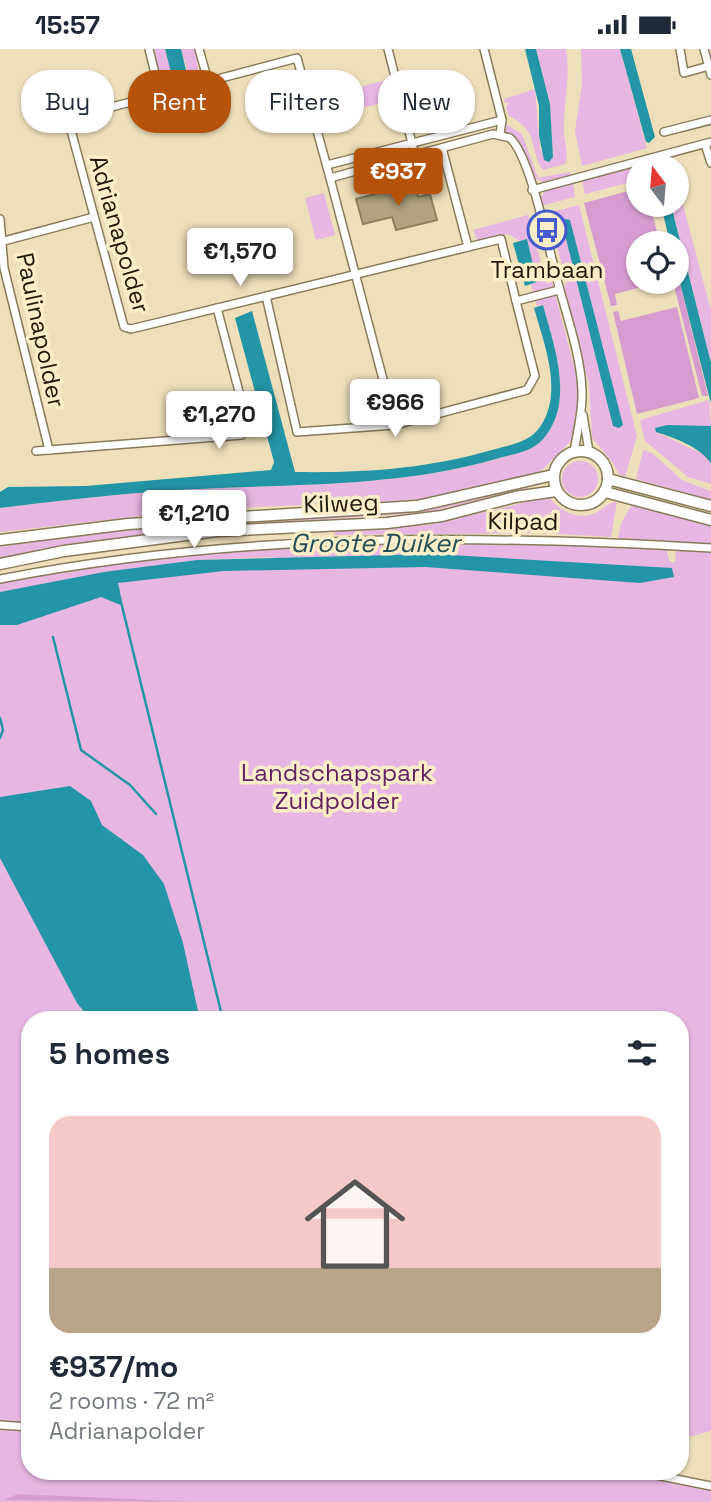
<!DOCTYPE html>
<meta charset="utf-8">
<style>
body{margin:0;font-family:"Space Grotesk",sans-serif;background:#f6f6f7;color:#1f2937;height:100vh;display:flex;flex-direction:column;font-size:26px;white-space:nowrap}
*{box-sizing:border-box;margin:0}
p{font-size:23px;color:#747a83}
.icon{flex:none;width:38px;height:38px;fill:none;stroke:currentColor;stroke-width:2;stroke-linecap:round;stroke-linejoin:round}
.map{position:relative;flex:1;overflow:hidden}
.panel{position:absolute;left:21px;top:962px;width:668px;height:469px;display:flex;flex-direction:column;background:#fff;border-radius:28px;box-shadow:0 2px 5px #0004}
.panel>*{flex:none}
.banner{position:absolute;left:21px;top:21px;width:670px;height:63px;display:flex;gap:14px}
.needle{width:46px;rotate:344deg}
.controls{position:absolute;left:626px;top:105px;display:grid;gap:14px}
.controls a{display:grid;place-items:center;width:63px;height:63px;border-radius:50%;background:#fff;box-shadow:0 2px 5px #0004;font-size:35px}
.price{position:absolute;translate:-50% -60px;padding:0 16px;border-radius:7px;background:#fff;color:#222;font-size:23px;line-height:46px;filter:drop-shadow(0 2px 4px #0008)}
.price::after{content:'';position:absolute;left:50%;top:42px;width:21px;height:16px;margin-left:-10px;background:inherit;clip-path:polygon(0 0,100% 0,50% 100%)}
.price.on{background:#b45309;color:#fff}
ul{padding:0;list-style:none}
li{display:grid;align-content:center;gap:14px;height:371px;padding:0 28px}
li span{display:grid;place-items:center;height:217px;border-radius:21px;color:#555}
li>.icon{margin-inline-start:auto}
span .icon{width:126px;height:126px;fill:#fffc;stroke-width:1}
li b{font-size:30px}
h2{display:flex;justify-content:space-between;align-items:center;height:84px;padding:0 28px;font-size:30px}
.chip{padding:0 24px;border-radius:28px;background:#fff;box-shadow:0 2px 5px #0004;font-size:24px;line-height:63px}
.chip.on{background:#b45309;color:#fff}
.status{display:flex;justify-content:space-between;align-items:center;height:49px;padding:0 35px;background:#fff;direction:ltr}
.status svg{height:19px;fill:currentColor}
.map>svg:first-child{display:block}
.green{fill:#e7b6e2}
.forest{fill:#d69cd0}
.water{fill:#2495a6}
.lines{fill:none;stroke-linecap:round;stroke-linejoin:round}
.stream{stroke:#2495a6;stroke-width:2.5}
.building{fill:#b2a481;stroke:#8e825f;stroke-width:2}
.minor-casing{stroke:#877b58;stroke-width:10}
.secondary-casing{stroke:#877b58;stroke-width:13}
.minor{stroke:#fff;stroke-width:7}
.secondary{stroke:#fff;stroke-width:10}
.labels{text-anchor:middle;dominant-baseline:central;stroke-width:7;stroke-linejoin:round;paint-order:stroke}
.street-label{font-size:24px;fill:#1e190b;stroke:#faedc7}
.poi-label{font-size:24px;fill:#1e190b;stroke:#faedc7}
.park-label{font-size:24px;fill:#652061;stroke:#faedc7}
.water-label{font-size:26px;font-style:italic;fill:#245159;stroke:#faedc7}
</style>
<div class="status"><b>15:57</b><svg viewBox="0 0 49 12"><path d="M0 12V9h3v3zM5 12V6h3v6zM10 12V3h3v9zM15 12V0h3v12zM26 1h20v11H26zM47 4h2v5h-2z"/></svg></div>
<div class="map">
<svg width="711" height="1453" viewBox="0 0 711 1453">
<rect width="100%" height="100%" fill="#eddfba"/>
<!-- green -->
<g class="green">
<polygon points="152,0 165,0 172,26 188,23 181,0 195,0 199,26 167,36 161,33"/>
<path d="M536,0H566C571,29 563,55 564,84C565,95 569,108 565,115L543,121C528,99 540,82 509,67L506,58L509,54H505L504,50L535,40L540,100L553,108L550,55Z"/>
<polygon points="581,0 620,0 647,99 582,117 575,82 582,35"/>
<polygon points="386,31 391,52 357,60 352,40"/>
<path d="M504,74L522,85L538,129L570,123L571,126L543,133L534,129C524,111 525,95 506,83Z"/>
<polygon points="633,117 635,132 585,145 582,131"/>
<polygon points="677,133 711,262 711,314 671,156 677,156"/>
<polygon points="573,134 575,148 541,157 540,150 545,142"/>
<polygon points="324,144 335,186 316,191 305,149"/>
<polygon points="579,156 637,387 625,428 619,425 613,414 592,389 589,335 562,237 567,235 548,164"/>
<path d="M528,166L547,235L552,233L578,333V348L572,391L541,422L442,448L408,452L203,460L0,483V459C55,452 109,446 164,442C277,434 391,441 501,409C516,404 534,402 544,389C575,352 554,297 543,256L537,257L531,235L537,233L526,190L520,192L508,185L478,193L473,181Z"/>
<polygon points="709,351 711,377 707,379 667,376 655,379 656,383 705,406 711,414 711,435 688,428 645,392 640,371"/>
<polygon points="643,401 652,404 682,431 711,442 711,451 636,430"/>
<circle cx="580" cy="430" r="18"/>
<polygon points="527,435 528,440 424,464 201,478 88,493 0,509 0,498 100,482 422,460"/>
<path d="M549,448C559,461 575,471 593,465C602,462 607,453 617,453L611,488L541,484L334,486L335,482L428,476Z"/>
<polygon points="632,455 711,476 711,495 618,489 621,475"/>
<path d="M465,493L666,500L670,513H675L676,500L711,503V1382L681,1390V971H30V1373L0,1371V559L118,537L117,534L277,508L197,511L0,543V533C153,501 309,495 465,493Z"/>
<polygon points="0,1381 30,1383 30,1423 622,1423 711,1442 711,1453 0,1453"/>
</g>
<!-- forest -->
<g class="forest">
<polygon points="639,139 639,156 650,156 660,194 639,194 639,233 661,233 615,245 617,256 611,257 584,154"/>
<polygon points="677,222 708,347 702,347 673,233 677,233"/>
<polygon points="677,258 699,349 637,365 613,263 618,262 621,272"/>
<polygon points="18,1445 195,1453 4,1451"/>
</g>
<!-- water -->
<g class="water">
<polygon points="165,0 181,0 187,25 176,29 172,27"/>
<polygon points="525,0 536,0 550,55 553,108 549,113 544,111 539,87 539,57"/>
<polygon points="620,0 631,0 655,88 649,94 646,93"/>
<polygon points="661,156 671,156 711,314 711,355 677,222 677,194 670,194"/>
<polygon points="565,170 570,171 623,376 619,379 613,377 562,174"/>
<polygon points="527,190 537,233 525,237 513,194"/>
<path d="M543,256C554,297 575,352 544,389C533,403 513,405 496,410C388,441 275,434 164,442C109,446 54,452 0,459V443L8,438L86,437L271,421L274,413L235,269L252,262L295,423C365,424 425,420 492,401C509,396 529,394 540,378C564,343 544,295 534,259Z"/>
<path d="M667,376L711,377V414C698,397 675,389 656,383L655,379Z"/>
<polygon points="433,505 672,519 674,528 640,534 425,518 224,522 118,534 123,557 101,548 17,576 0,576 0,543 104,523 197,511"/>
<polygon points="70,737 91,752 102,776 143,806 164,835 183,894 200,971 91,971 77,954 0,809 0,748"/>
</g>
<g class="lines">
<!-- stream -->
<g class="stream">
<polyline points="122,557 223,971"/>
<polyline points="53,588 81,701 130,736 156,765"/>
<polyline points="0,669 3,681 0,689"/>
</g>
</g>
<!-- building -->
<polygon class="building" points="415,135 418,148 430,145 437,171 396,181 392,168 363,175 356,150"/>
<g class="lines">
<defs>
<g id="minor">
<polyline points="149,0 160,45"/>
<polyline points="199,0 208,32"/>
<polyline points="388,0 415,106"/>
<polyline points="484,0 502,71 500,85"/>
<polyline points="680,0 684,24 709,17"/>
<polyline points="704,0 711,26"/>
<polyline points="664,83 711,71"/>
<polyline points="705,95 711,114"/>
<polyline points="442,99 468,198"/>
<polyline points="327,116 502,71"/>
<polyline points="330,129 395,376"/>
<polyline points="532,141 711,93"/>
<polyline points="0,170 4,219 49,401"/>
<polyline points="0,193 94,168"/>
<path d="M559,241L516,252L501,190L131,280L124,278L69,74L74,68L297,9L330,129L493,85L510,89C531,108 549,202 558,234C567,268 581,307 582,342C583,363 577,383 574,403"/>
<polyline points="266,247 297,383 395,376 527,341 535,327 516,252"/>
<polyline points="583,366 589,403"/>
<polyline points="36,402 242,386 248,377 217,259"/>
<path d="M0,530C237,484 471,485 711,499"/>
<polyline points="0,1376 30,1378"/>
<polyline points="641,1423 711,1437"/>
</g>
<g id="secondary">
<circle cx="581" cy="429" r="27"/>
<polyline points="608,430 711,457"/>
<polyline points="605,443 711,471"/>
<polyline points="0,491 128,475 417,457 553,426"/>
<polyline points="0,515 64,502 217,482 387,474 442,467 515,448 556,442"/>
</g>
</defs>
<!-- minor casing -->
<use href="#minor" class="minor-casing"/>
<!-- secondary casing -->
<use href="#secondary" class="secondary-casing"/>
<!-- minor -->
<use href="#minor" class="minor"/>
<!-- secondary -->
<use href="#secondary" class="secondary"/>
</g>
<!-- icons -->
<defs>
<symbol id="bus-ring" viewBox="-11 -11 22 22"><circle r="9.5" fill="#faedc7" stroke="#435bcf" stroke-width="1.5"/><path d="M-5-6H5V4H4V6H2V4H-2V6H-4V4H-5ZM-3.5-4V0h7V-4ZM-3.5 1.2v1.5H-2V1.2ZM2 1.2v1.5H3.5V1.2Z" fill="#435bcf"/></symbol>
</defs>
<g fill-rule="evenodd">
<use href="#bus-ring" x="525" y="159" width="44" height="44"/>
</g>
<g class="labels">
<!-- street labels -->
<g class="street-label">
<text transform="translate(120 185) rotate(74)">Adrianapolder</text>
<text transform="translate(41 281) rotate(78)">Paulinapolder</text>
<text transform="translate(341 454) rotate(-2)">Kilweg</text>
<text transform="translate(523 472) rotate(1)">Kilpad</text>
</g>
<!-- poi labels -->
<g class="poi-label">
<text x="547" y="220">Trambaan</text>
</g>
<!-- park labels -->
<g class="park-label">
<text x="337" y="723">Landschapspark<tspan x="337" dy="28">Zuidpolder</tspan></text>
</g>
<!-- water labels -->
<g class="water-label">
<text x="375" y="494">Groote Duiker</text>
</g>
</g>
</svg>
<div class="controls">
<a><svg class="needle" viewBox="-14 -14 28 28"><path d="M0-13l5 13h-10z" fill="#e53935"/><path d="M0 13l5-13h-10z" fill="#747a83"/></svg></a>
<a><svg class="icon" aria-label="locate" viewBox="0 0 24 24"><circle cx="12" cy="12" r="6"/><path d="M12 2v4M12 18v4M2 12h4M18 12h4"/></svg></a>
</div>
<b class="price on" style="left:398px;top:159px">€937</b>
<b class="price" style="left:240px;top:239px">€1,570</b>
<b class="price" style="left:395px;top:390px">€966</b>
<b class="price" style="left:219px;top:402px">€1,270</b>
<b class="price" style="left:194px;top:501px">€1,210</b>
<div class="banner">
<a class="chip">Buy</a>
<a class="chip on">Rent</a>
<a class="chip">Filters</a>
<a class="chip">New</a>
</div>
<section class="panel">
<h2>5 homes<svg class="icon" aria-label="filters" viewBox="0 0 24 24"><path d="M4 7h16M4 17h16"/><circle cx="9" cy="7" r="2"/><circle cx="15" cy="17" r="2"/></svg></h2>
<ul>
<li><span style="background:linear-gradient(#f6c9c9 70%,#b9a48a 0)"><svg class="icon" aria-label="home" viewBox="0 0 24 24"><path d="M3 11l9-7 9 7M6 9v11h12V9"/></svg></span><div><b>€937/mo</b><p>2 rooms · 72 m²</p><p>Adrianapolder</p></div></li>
</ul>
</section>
</div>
